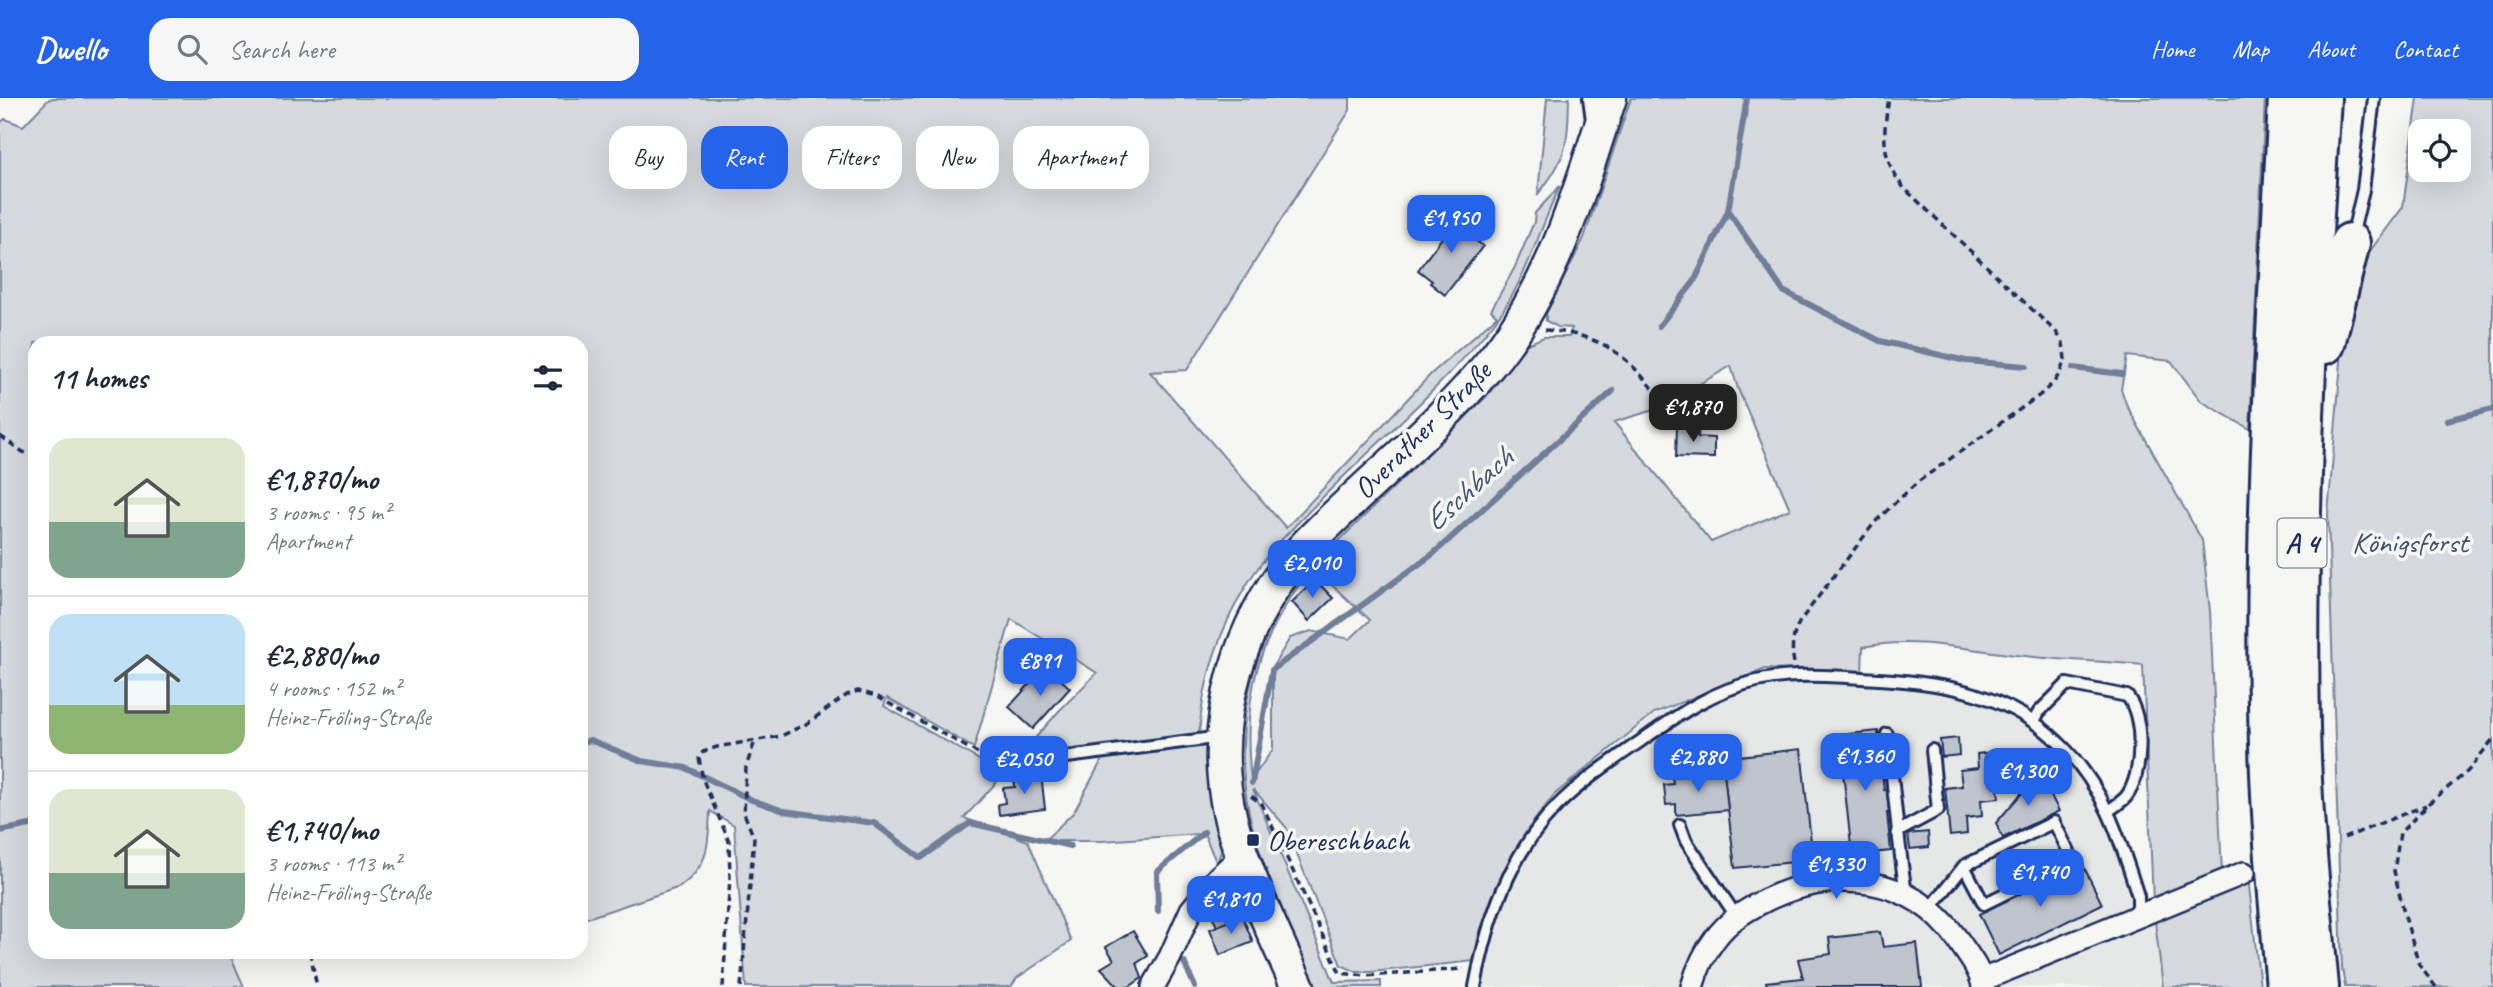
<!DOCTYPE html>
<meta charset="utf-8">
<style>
body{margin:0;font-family:Caveat,sans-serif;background:#f6f6f7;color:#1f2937;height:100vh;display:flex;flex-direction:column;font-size:26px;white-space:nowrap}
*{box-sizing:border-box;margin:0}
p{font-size:23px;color:#747a83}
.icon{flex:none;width:38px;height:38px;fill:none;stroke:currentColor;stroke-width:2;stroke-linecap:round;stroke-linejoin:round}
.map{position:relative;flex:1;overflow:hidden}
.details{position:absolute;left:28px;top:238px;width:560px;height:623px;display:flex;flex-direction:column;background:#fff;border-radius:21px;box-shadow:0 7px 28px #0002}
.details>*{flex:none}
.guide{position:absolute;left:609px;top:28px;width:665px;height:63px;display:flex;gap:14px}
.tools{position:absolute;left:2408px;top:21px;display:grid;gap:14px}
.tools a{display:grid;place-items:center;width:63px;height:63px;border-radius:14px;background:#fff;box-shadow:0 7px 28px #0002;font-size:35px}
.price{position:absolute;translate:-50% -60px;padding:0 16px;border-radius:14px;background:#2563eb;color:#fff;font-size:23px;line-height:46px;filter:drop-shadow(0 2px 4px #0008)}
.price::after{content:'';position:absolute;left:50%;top:42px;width:21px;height:16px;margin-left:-10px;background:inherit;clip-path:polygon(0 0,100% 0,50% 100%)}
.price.current{background:#222;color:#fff}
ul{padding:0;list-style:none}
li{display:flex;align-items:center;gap:21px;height:175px;padding:0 21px}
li+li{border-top:2px solid #e0e1e3}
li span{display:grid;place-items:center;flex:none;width:196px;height:140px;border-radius:21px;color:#555}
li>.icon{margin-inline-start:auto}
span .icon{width:84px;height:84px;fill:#fffc;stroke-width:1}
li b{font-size:30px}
h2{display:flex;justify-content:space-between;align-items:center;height:84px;padding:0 21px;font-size:30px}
.tag{padding:0 24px;border-radius:21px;background:#fff;box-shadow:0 7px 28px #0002;font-size:24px;line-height:63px}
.tag.current{background:#2563eb;color:#fff}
header{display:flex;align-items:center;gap:42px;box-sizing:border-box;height:98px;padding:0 35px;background:#2563eb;color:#fff}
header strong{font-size:33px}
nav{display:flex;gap:38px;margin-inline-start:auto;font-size:24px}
.search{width:490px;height:63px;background:#f6f6f7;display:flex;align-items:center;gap:18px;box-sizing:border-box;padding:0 24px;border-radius:21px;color:#747a83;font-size:26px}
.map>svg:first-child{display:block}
.built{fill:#e6e7e7}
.green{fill:#d6d9dd;stroke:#78849e;stroke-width:2;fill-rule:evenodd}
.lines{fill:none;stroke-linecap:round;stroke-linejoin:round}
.stream{stroke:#717e99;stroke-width:6}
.building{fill:#c0c4cd;stroke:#1b2f5e;stroke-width:2}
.lane-casing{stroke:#1b2f5e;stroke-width:16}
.street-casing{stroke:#1b2f5e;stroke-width:26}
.secondary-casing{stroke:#1b2f5e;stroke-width:37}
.highway-casing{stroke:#1b2f5e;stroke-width:44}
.path{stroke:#1b2f5e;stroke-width:3.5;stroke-dasharray:7 5;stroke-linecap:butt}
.lane{stroke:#f6f6f2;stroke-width:10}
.street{stroke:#f6f6f2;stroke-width:21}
.secondary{stroke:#f6f6f2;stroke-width:32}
.highway{stroke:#f6f6f2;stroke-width:38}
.poi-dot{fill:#1b2f5e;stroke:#f6f6f2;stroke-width:2.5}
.labels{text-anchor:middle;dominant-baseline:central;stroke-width:7;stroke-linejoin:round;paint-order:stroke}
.shield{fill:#f6f6f2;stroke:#5d6b8a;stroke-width:2}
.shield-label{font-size:28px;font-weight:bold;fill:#1b2f5e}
.street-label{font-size:30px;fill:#1b2f5e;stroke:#f6f6f2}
.park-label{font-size:30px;fill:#405177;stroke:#f6f6f2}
.poi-label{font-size:30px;fill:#1b2f5e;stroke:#f6f6f2;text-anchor:start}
.water-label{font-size:32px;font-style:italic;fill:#46567b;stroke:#f6f6f2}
</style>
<header>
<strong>Dwello</strong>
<div class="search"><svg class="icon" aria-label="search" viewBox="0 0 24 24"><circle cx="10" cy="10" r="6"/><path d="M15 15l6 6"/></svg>Search here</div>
<nav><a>Home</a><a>Map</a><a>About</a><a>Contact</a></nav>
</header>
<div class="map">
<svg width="2493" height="889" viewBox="0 0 2493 889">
<rect width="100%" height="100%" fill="#f6f6f2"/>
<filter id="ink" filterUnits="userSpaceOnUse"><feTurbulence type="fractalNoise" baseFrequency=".0143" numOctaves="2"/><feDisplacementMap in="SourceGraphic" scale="14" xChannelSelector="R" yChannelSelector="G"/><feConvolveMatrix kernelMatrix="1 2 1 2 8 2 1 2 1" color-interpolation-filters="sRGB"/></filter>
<g filter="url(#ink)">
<!-- built -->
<polygon class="built" points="1765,575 1954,582 2027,608 2112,697 2155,823 2163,889 1474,889 1481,837 1495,799 1529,732 1555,700 1655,617"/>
<!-- green -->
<g class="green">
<path d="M52,0H1350V12L1187,272L1150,274L1286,430L1431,276L1497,218L1491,212L1515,169L1534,124L1535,115L1560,88C1539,132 1526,183 1496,222C1445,287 1380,341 1322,400C1297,426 1269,452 1249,483C1220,529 1202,583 1199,638L1016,662L1059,613L1097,575L1011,521L974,650L887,600L884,608L1004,676L964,720L1028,743L1071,843L1017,880L1011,889H746L734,727L710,713C708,747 710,767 680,789L581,822V245H35V854H229L244,889H0V25L5,21L23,28L48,2Z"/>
<path d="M1547,0H1569C1568,45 1567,61 1538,96Z"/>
<path d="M1631,0H2265L2250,331L2201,303L2171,263L2127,258L2121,291L2127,308L2202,442L2210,513L2222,776L2153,803L2143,567C2098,563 2053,562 2008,556C1960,550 1911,539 1863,549L1862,575L1765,571L1654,615L1554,697L1528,731L1494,798L1479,836L1474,863L1371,874H1357L1341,867L1286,729L1253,691L1334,884L1381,883V889H1316C1296,843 1274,798 1259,751C1228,659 1241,555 1303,478L1486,299L1527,246L1544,239H1569L1572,230L1558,229L1546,223V216L1584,140ZM1731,268L1738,291L1790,411L1711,444L1614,324L1654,312ZM1312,469L1370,522L1350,541L1311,533L1290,540L1273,568V651L1251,682C1241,594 1259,539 1312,469Z"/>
<path d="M2418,0H2493V889H2345L2342,870L2328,416L2348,182L2403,109ZM2420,33H2459V72H2420Z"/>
<polygon points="1203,646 1209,648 1223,746 1217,766 1203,733 1199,736 1102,743 1044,743 1074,714 1103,660"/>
<polygon points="2248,779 2260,889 2163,889 2155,823"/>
</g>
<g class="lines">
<!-- stream -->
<g class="stream">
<polyline points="1728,113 1783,193 1880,243 1966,263 2026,268"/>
<polyline points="1659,228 1694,184 1728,113 1747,0"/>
<polyline points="2073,270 2122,276"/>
<polyline points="2447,322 2493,311"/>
<polyline points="581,645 590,642 642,663 686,670 752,702 784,713 874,725 921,760 970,725 1070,748"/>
<polyline points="1252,685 1272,572 1433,456 1613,293"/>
<polyline points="0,733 35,726"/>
<polyline points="1158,813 1157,774 1204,734"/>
<polyline points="1184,864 1195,889"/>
</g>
</g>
<!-- building -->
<g class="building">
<polygon points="1450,113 1469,128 1465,134 1483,148 1445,197 1430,185 1432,183 1418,172 1450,129 1443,123"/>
<polygon points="1677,328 1698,328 1698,339 1714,340 1714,360 1676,359"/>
<polygon points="1315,482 1333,500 1309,523 1292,504"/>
<polygon points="1046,568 1070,590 1033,631 1009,609"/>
<polygon points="1878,633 1884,692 1888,691 1891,714 1887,715 1891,753 1852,757 1839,637"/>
<polygon points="1958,640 1959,657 1942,659 1940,642"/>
<polygon points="1801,651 1813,762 1735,770 1722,660"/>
<polygon points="1994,654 1999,700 1981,702 1982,718 1966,720 1967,736 1950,738 1945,690 1962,688 1960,672 1978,670 1977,656"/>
<polygon points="1724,674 1728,712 1676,717 1676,706 1666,707 1664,687 1673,686 1672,679"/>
<polygon points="2039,675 2059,713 2003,740 1996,725"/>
<polygon points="1041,676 1045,711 999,717 998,706 1005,705 1003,690 1015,689 1014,679"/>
<polygon points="1928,734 1929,749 1910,751 1908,736"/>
<polygon points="2082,765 2102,806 1999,857 1979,816"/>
<polygon points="1232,792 1242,818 1217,829 1206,802"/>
<polygon points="1242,818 1253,844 1220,857 1210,831"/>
<polygon points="1133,833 1148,858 1137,865 1142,880 1129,889 1119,889 1101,870 1114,862 1106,849"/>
<polygon points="1880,834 1883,849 1917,845 1922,889 1767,889 1766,884 1803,880 1798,861 1831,856 1829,840"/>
</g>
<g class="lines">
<defs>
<g id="lane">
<polyline points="1589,0 1592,22"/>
<polyline points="2352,139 2363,92 2374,0"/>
<path d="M2034,623L2039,614L2067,586L2127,598C2145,619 2143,677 2126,699C2121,704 2114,709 2108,713"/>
<path d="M1887,636C1894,690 1898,743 1906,796"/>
<polyline points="991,662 1013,666 1221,639"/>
<polyline points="1680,727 1686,743 1736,818"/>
<polyline points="1897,734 1938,712 1932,652"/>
<polyline points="1930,811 1964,768 2054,724 2073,762 1984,806 1964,768"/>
<path d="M1475,889C1487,823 1509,757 1557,708C1583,682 1615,661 1645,640C1681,615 1714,592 1757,583C1797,574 1839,579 1879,581C1946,585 2009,596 2059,645C2104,687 2120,741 2138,798V810L2133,817"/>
</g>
<g id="street">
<polyline points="1982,882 2244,775"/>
<polyline points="1153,889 1170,859 1191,812 1218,779 1242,757"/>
<path d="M1692,889C1697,872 1704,855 1715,841C1728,823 1746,812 1766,802C1834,769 1912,777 1958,842C1967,856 1981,872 1983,889"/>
</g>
<path id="secondary" d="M1298,889C1274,835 1246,779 1231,722C1206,624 1241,514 1310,443C1368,384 1435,332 1488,268C1553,192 1579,93 1610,0"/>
<g id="highway">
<polyline points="2325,246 2350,145"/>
<path d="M2286,889C2279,808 2271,727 2269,646C2262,431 2278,215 2288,0"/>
<path d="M2319,889C2311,803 2302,717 2300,630C2296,420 2308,209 2321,0"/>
</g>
</defs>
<!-- lane casing -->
<use href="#lane" class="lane-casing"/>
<!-- street casing -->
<use href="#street" class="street-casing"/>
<!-- secondary casing -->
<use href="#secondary" class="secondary-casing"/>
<!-- highway casing -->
<use href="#highway" class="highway-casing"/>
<!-- path -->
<g class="path">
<path d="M1545,232C1603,237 1629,257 1662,304"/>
<polyline points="0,338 23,354 35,358"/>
<path d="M1794,565C1791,549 1792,538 1800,523L1875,424L1897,403L1919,383L2040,297L2054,284L2060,275L2065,261L2063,245L2057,235L1904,90C1880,60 1883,36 1889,0"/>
<polyline points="1251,698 1262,706 1340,875 1366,878 1464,871"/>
<polyline points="2344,740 2426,707"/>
<polyline points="310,854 317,889"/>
<polyline points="723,889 730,779 729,743 703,682 699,660 703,654 717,649 781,638 806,626 847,597 858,593 876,598 979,656"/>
<polyline points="741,889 754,740 744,715 746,669 755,643"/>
<polyline points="2436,889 2419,867 2404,815 2394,773 2400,735 2428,706 2468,673 2493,641"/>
</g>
<!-- lane -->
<use href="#lane" class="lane"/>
<!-- street -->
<use href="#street" class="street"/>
<!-- secondary -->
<use href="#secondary" class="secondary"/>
<!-- highway -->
<use href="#highway" class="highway"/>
</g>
</g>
<!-- markers -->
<rect class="poi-dot" x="1246" y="735" width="14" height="14" rx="3.5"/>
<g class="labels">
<!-- shield labels -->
<rect class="shield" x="2277.5" y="420.5" width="49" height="49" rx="5"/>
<g class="shield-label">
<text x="2302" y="445">A 4</text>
</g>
<!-- street labels -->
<g class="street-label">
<text transform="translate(1422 332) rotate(-45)">Overather Straße</text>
</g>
<!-- park labels -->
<g class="park-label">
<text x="2410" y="444">Königsforst</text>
</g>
<!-- poi labels -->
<g class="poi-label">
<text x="1267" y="742">Obereschbach</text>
</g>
<!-- water labels -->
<g class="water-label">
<text transform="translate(1468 391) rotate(-42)">Eschbach</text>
</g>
</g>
</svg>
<div class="tools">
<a><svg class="icon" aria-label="locate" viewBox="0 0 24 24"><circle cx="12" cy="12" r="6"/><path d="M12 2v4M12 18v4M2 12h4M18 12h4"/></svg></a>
</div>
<b class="price" style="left:1451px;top:157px">€1,950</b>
<b class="price current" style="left:1693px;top:346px">€1,870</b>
<b class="price" style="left:1312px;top:502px">€2,010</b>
<b class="price" style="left:1040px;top:600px">€891</b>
<b class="price" style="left:1865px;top:695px">€1,360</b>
<b class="price" style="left:1698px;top:696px">€2,880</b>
<b class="price" style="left:1024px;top:698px">€2,050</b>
<b class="price" style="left:2028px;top:710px">€1,300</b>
<b class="price" style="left:1836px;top:803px">€1,330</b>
<b class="price" style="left:2040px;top:811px">€1,740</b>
<b class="price" style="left:1231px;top:838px">€1,810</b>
<div class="guide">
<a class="tag">Buy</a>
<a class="tag current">Rent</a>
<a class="tag">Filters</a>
<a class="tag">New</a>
<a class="tag">Apartment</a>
</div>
<section class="details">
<h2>11 homes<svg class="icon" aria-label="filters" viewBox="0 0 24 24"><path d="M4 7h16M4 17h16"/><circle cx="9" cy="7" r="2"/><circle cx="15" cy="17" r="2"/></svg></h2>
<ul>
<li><span style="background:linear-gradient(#dfe7d0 60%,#7fa58c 0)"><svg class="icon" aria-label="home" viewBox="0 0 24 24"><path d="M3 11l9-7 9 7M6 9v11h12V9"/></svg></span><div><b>€1,870/mo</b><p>3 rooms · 95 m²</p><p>Apartment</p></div></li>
<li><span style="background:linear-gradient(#bfe0f5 65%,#8fb573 0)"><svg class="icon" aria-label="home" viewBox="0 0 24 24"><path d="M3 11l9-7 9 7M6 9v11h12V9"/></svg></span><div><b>€2,880/mo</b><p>4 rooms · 152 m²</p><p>Heinz-Fröling-Straße</p></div></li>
<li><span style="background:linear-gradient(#dfe7d0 60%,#7fa58c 0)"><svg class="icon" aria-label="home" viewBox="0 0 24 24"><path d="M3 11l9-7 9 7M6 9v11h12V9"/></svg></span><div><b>€1,740/mo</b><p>3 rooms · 113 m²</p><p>Heinz-Fröling-Straße</p></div></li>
</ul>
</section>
</div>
